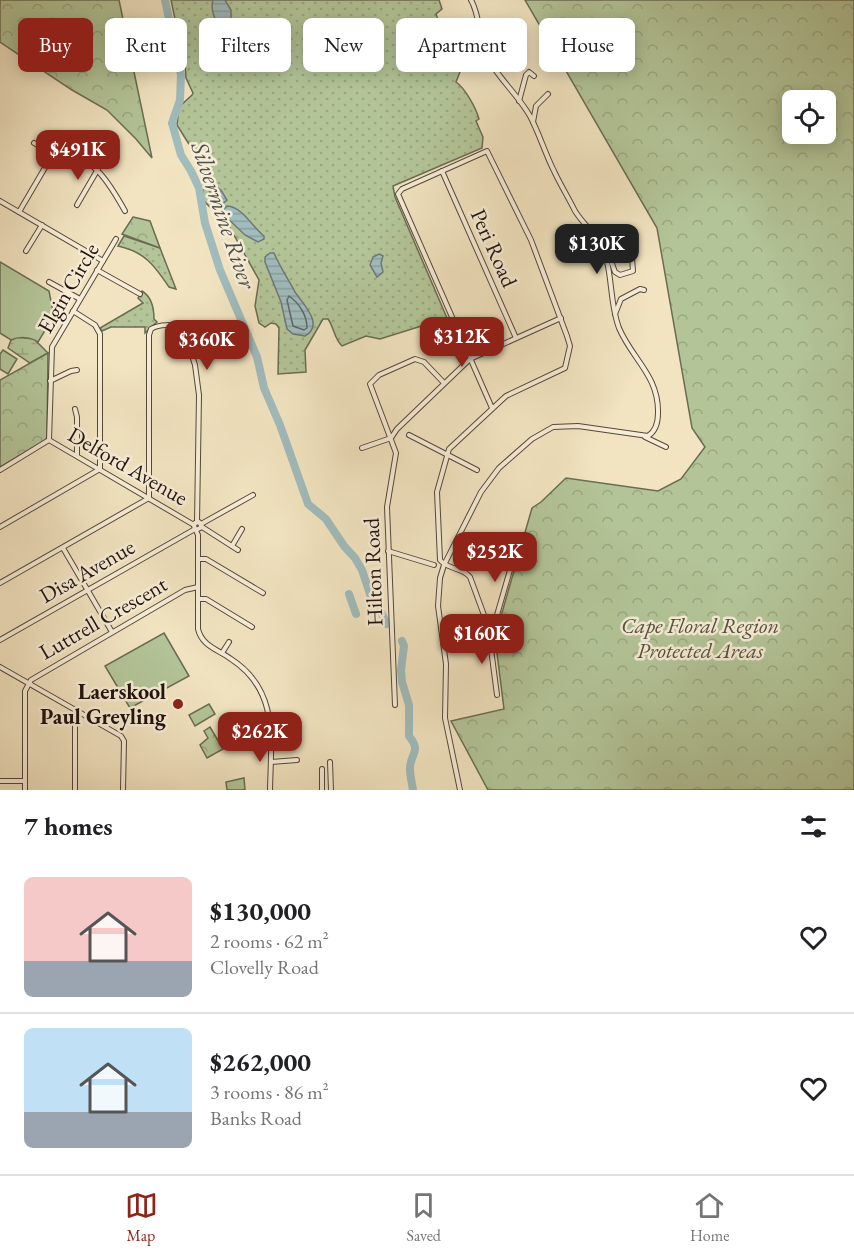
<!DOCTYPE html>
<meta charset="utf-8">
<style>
body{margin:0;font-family:"EB Garamond",serif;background:#f6f6f6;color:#202124;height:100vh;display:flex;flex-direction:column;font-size:22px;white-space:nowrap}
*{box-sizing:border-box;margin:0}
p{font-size:20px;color:#757577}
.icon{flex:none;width:33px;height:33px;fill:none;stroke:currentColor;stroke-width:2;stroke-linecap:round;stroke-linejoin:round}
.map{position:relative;height:790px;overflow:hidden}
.panel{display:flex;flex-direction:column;background:#fff;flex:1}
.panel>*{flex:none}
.top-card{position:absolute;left:18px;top:18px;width:819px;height:54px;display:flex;gap:12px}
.tools{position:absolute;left:782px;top:90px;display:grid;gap:12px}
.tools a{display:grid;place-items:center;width:54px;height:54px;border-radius:9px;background:#fff;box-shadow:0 3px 15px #0003;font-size:30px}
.price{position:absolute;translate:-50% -51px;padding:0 14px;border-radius:12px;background:#8f2418;color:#fff;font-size:20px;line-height:39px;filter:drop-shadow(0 2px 3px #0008)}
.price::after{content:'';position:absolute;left:50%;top:36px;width:18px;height:14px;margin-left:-9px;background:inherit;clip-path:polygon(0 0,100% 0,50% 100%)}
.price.selected{background:#222;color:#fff}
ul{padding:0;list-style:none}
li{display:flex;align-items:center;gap:18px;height:150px;padding:0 24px}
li+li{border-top:2px solid #e0e0e0}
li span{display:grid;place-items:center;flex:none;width:168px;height:120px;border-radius:9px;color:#555}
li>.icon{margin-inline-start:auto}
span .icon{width:72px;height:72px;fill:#fffc;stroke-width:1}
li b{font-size:26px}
h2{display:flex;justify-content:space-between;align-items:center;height:72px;padding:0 24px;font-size:26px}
.tag{padding:0 21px;border-radius:9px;background:#fff;box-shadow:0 3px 15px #0003;font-size:21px;line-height:54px}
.tag.selected{background:#8f2418;color:#fff}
.menu{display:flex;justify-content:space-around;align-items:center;height:84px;border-top:2px solid #e0e0e0;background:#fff;font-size:16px;color:#757577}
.menu a{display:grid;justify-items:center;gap:3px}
.menu .selected{color:#8f2418}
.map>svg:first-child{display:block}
.grass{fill:url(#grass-dots);stroke:#6a6c53;stroke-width:1.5}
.wetland{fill:url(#wetland-marsh);stroke:#6a6c53;stroke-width:1.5}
.park{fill:url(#park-crowns);stroke:#6a6c53;stroke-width:1.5;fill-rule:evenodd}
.pitch{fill:#b3c598;stroke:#6a6c53;stroke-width:1.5}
.water{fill:url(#water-rules);stroke:#6d7977;stroke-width:1.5}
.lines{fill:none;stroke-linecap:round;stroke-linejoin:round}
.shore{stroke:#606866;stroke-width:1.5}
.river{stroke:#a0bcbd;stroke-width:8}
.minor-casing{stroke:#54483b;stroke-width:6}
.minor{stroke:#f7edd7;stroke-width:4}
.poi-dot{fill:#8f2418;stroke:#f7edd7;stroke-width:2}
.labels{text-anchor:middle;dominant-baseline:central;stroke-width:5;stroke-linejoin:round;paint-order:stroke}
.street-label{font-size:22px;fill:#20140e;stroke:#f7edd7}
.park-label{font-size:22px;font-style:italic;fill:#53523e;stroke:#f7edd7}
.poi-label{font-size:22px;font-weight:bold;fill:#20140e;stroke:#f7edd7;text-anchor:end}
.water-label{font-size:24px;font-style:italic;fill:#4d4f4b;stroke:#f7edd7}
</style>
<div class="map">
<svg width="854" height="790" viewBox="0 0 854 790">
<defs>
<pattern id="grass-dots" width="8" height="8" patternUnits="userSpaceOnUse" patternTransform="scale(1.5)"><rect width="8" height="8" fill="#b3c598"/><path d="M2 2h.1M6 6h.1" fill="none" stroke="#9aa882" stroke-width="1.8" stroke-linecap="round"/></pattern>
<pattern id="wetland-marsh" width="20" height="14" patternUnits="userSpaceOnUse" patternTransform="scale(1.5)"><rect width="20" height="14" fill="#b3c598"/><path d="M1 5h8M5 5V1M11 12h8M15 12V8" fill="none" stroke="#9aa882"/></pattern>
<pattern id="park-crowns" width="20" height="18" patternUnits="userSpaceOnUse" patternTransform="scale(1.5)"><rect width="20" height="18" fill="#b3c598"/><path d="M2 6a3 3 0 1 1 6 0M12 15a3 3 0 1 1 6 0" fill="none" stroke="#9aa882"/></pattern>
<pattern id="water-rules" width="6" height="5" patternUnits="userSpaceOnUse" patternTransform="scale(1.5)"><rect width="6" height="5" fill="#a0bcbd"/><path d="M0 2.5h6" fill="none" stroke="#8aa1a1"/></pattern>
</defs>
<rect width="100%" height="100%" fill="#f2e4c1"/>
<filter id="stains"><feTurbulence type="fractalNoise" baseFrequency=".00333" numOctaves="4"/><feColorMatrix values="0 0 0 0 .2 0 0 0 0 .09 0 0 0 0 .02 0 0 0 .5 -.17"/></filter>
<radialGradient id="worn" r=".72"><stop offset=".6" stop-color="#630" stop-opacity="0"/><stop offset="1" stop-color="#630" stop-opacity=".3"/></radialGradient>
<!-- grass -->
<g class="grass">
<path d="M171,0H439L442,9L436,14C440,25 445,44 456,48L462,67L456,82C465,88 476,108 479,119L476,121L483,137L482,148L393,186L395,197L447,318L380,339L366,336L342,346C334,339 334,327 328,319H323L305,350L306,372L278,374L279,328L276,324L271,323L265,327L259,323L255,306L259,280L230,228L203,200L204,173L202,165L177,125L179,107L192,95L193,93L186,78L184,50L179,38Z"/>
<path d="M124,236L160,248L176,289L169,287C154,265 145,252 118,246Z"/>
<path d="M142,291C152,297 154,309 154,319L157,322L145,333V327H111L102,331L100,328L143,303L138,298Z"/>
</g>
<!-- wetland -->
<polygon class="wetland" points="16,337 34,339 48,353 30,363 8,348 11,340"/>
<!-- park -->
<g class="park">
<polygon points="0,0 119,0 152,158 136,139 107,110 72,90 0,42"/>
<path d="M525,0H854V790H488L451,721L504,709L495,637L532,508L541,502L566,478L658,491L681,479L705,447L692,428L657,228ZM792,100H825V134H792Z"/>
<polygon points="133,217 150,221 160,248 122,234"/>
<polygon points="48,353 47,437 45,441 0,467 0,380"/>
<polygon points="210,727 223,749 207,758 200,745 208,738 204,731"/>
<polygon points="244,778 245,790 227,790 226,782"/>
</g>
<!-- pitch -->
<g class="pitch">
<path d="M0,262L49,291L54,316L38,342C31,337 19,336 11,340L0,333Z"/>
<polygon points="3,350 17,359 8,374 0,369 0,354"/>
<polygon points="164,633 189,676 130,708 105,666"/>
<polygon points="209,704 215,714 195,726 189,715"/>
</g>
<!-- water -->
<g class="water">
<path d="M213,0H225L231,10V23L244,44L243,51L237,58H232L225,51C225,46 226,40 224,36C219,25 209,13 213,0Z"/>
<polygon points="211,184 221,190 227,200 219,207 215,207 209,190"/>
<path d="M227,206C243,207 253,228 264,236V239L258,242L245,235L223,214V210Z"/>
<path d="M270,253H274C280,267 288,279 295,292C303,304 325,325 305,336L293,334L287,329L281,302L265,262V257Z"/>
<polygon points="379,254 383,256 381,263 383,272 377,277 370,265 373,257"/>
</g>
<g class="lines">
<!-- shore -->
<path class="shore" d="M289,296C299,303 307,315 307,328L304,330L293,326L287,300Z"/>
<!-- river -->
<g class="river">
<polyline points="165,0 181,75 180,100 172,123 181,155 191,171 199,188 205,223 220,270 257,357 264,388 280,425 308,504 326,519 344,546 355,558 362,570 371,597 375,600 387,624"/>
<polyline points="349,594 356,614"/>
<path d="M402,641L404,646L401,670L402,682L409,705V736C422,752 410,753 410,769C410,776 412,783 413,790"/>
</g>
<defs>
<g id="minor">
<polyline points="519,101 526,75 529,72 534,76"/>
<polyline points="533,122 536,106 548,94"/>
<polyline points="34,143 53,154"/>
<polyline points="442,171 516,338"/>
<polyline points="0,201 103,261"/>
<polyline points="77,205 98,169"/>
<path d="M19,212L53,154L56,148L60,146C96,163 106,177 125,211"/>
<path d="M599,240C611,247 618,261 633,249L628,236"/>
<polyline points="26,251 42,225"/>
<polyline points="606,260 611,261 615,272 620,275 633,271 632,258"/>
<polyline points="97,270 140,294"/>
<polyline points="49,282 80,299"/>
<polyline points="615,314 621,299 640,289 644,290"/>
<polyline points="50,381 71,371 77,370"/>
<path d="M492,408L398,194L402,189L487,151L531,240L567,336L570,346L565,368L506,396L449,449L437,492L440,560C448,570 462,567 470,577L488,626L497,695"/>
<polyline points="75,409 77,417 77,455"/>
<polyline points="409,435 477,470"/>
<polyline points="645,437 666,447"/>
<polyline points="49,440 194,525"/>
<polyline points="362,448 391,438 397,429 470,359 561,318"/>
<polyline points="0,470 49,440 52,347 116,239"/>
<polyline points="201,524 253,495"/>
<polyline points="0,527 100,469 100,334 95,325 73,311"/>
<polyline points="202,527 238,550"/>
<path d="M196,530L202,527L199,522L195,523L194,526L198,535V629C202,646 217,649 231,659C279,690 271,739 270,790"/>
<polyline points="232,546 242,529"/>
<polyline points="63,548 112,632"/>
<polyline points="388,551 434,565"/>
<polyline points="198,559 206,559 263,593"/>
<path d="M0,583L149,498V335L151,329C159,324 174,324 183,328L195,365L199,395L197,522"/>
<polyline points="198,599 206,599 252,627"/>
<polyline points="490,630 497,615 519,539"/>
<polyline points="0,640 195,529"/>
<polyline points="222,653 229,642"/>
<polyline points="0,667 121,736 124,741 123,790"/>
<polyline points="395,705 387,507 396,453 370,384 379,375 415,359 424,362 444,383"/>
<polyline points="271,762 297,760"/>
<polyline points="330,762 331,790"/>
<polyline points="322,769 322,790"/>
<polyline points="0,781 25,781"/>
<polyline points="25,790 25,691 31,680 185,590 198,587"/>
<polyline points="75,790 75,711"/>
<path d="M460,790L445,718L446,664L438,606L440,578L444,565L481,492L499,468L532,439L553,427L578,426L648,436C656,431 658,423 658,413C659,376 632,359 619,328C609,302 613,270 602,247C596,234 583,224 575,211C568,197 560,184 554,171C545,153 539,133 530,116C518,95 499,79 487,57C478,39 481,17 471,0"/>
</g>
</defs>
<!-- minor casing -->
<use href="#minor" class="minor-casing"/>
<!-- minor -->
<use href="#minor" class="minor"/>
</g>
<!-- markers -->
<circle class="poi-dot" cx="178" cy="704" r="6"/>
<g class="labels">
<!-- street labels -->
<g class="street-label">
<text transform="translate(494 248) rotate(66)">Peri Road</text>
<text transform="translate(68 288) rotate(-60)">Elgin Circle</text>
<text transform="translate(128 466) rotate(30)">Delford Avenue</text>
<text transform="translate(87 571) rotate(-30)">Disa Avenue</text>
<text transform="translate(373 572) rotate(-92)">Hilton Road</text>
<text transform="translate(103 618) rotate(-30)">Luttrell Crescent</text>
</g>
<!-- park labels -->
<g class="park-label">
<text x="700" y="625">Cape Floral Region<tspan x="700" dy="25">Protected Areas</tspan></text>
</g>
<!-- poi labels -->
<g class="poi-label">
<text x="166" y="691">Laerskool<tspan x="166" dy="25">Paul Greyling</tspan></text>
</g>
<!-- water labels -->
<g class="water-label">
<text transform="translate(224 215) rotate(71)">Silvermine River</text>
</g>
</g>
<rect width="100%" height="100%" filter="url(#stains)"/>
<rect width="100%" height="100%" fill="url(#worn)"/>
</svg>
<div class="tools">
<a><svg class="icon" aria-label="locate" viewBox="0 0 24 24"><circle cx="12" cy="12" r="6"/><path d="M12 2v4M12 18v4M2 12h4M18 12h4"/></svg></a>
</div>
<b class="price" style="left:78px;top:181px">$491K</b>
<b class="price selected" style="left:597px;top:275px">$130K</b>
<b class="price" style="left:462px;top:368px">$312K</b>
<b class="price" style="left:207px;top:371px">$360K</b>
<b class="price" style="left:495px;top:583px">$252K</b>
<b class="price" style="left:482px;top:665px">$160K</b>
<b class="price" style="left:260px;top:763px">$262K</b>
<div class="top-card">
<a class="tag selected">Buy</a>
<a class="tag">Rent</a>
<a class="tag">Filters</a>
<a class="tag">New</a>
<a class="tag">Apartment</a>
<a class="tag">House</a>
</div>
</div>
<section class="panel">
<h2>7 homes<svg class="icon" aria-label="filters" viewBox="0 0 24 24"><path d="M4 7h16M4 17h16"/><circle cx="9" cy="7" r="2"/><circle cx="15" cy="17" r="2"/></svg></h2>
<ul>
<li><span style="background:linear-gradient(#f6c9c9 70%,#9aa5b1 0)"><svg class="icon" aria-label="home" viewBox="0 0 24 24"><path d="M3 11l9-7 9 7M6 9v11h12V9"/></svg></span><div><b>$130,000</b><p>2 rooms · 62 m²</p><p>Clovelly Road</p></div><svg class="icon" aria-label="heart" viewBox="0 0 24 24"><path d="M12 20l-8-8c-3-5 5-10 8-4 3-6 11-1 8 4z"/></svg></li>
<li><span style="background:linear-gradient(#bfe0f5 70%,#9aa5b1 0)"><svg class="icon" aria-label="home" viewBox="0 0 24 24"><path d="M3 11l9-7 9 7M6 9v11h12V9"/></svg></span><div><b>$262,000</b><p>3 rooms · 86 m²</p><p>Banks Road</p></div><svg class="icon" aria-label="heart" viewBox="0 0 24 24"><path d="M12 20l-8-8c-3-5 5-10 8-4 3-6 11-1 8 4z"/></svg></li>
</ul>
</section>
<nav class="menu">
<a class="selected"><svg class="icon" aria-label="map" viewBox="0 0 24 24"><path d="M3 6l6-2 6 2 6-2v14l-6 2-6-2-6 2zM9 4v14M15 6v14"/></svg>Map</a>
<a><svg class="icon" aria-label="saved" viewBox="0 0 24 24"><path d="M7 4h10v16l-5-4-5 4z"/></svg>Saved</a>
<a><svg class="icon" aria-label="home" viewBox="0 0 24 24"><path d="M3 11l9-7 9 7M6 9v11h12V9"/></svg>Home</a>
</nav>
